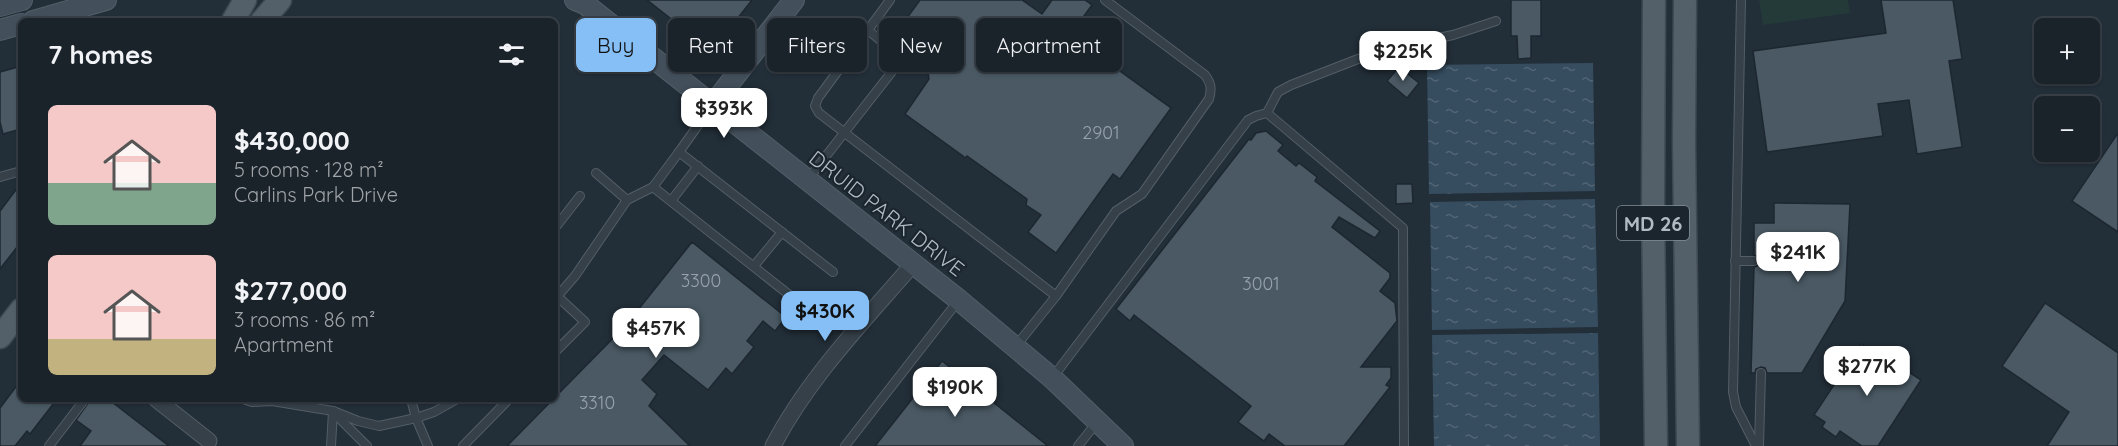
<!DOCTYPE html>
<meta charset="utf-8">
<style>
body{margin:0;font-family:Quicksand,sans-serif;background:#232a32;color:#f1f3f6;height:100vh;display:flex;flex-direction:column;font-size:22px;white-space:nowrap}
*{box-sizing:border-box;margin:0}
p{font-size:20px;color:#9fa4a8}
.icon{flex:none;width:33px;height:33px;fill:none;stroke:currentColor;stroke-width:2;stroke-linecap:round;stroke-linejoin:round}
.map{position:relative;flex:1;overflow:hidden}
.side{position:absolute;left:18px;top:18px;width:540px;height:384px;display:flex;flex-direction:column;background:#1a222a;border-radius:9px;box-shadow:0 2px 4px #0004,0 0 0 2px #383f47}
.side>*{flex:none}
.hud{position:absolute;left:576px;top:18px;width:570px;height:54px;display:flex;gap:12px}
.fabs{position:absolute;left:2034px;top:18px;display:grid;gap:12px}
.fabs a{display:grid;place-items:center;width:66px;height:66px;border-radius:9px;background:#1a222a;box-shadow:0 2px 4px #0004,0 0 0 2px #383f47;font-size:30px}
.price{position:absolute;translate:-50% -51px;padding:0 14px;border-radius:12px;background:#fff;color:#222;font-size:20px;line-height:39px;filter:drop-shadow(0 2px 3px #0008)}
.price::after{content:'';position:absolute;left:50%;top:36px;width:18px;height:14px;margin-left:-9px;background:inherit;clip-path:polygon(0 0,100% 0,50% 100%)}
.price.on{background:#85bff5;color:#111}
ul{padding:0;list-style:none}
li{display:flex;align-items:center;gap:18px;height:150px;padding:0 30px}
li span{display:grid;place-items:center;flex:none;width:168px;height:120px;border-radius:9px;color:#555}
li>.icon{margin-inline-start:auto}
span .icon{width:72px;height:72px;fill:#fffc;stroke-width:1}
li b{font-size:26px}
h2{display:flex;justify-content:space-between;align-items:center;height:72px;padding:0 30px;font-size:26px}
.pill{padding:0 21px;border-radius:9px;background:#1a222a;box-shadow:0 2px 4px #0004,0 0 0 2px #383f47;font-size:21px;line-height:54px}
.pill.on{background:#85bff5;color:#111}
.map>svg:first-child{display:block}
.grass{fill:#243a39}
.water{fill:url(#water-ripples)}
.building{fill:#4a5964;stroke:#1d2730;stroke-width:1.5}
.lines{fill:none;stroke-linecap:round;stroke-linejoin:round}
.lane-casing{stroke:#535e67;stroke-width:10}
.street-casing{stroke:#535e67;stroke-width:17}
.secondary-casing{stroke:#535e67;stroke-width:22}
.primary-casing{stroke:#3e4952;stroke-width:25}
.lane{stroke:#354049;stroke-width:8}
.street{stroke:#354049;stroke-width:15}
.secondary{stroke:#43505c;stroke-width:20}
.primary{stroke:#535f69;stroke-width:22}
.labels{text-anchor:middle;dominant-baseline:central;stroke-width:4.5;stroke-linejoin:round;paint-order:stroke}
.number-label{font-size:18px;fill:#96a2ad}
.shield{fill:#1b252e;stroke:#838e98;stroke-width:1.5}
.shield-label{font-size:20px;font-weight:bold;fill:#b0bbc5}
.street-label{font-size:21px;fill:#b0bbc5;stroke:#1b252e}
</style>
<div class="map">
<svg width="2118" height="446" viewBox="0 0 2118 446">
<defs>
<pattern id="water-ripples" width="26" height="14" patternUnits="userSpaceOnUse" patternTransform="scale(1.5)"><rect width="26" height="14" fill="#364d60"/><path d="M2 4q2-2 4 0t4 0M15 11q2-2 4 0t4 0" fill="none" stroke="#516575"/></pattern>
</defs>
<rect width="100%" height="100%" fill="#222e38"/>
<!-- grass -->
<polygon class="grass" points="1759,0 1848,0 1850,13 1763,25"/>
<!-- water -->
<g class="water">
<polygon points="1593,63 1595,191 1429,194 1427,65"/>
<polygon points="1595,199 1598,327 1432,330 1430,202"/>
<polygon points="1598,333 1600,446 1434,446 1432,335"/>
</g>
<!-- building -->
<g class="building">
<polygon points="647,0 752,0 712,51"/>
<polygon points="920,0 1022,0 1042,14 1052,0 1085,0 1092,5 1070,35 1171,108 1120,179 1113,174 1056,253 1028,232 1041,215 1026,205 1027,199 967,156 965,158 963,156 905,114 929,79 923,36 904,22"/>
<polygon points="1511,0 1541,0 1541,36 1531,36 1531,58 1518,59 1517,36 1511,36"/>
<polygon points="1881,0 1953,0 1962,59 1949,61 1962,147 1917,154 1909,100 1878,104 1883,136 1767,152 1753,51 1886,33"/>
<polygon points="18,67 21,77 21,129 3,134 0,122 0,72"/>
<polygon points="1399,67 1419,83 1407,98 1387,81"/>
<polygon points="1266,131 1283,145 1278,151 1296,166 1299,163 1317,177 1315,181 1380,231 1375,238 1339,217 1332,227 1390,273 1390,278 1380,291 1395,303 1397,321 1361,367 1391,367 1391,378 1386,385 1390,387 1344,446 1285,446 1269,434 1264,441 1238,422 1251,406 1134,315 1130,321 1116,309 1249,139 1251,140 1256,133"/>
<polygon points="2118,133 2118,232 2072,201"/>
<polygon points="21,183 21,242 0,269 0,211"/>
<polygon points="1396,184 1412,184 1413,203 1396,204"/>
<polygon points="1774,203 1850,204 1845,301 1802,373 1767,373 1765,368 1761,367 1756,369 1755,373 1751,373 1754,267 1757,266 1760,262 1759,258 1754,255 1754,223 1774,223"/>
<polygon points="692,242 786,317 775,331 763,321 747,341 754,347 732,374 726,368 708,390 664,355 642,380 657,394 649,406 690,446 507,446 626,325"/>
<polygon points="2045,303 2118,353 2118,446 2047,446 2069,412 2002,366"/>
<polygon points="1861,344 1877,354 1881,347 1895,356 1892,361 1921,380 1878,446 1862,446 1840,431 1836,437 1822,427 1825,422 1814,415"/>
<polygon points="942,361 1048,446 875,446"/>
<polygon points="21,380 21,399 57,399 30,434 27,431 15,446 0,446 0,408"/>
<polygon points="91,399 108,399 169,446 80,446 91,431 76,420"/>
</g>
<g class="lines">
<defs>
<g id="lane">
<polyline points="890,0 818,98 815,106 819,113 1056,296"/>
<polyline points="1741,0 1733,392 1736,407 1756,446"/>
<polyline points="1267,113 1278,92 1291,85 1358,59 1394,47 1453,35 1496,21"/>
<polyline points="679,152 711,107"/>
<polyline points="596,173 627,200"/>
<polyline points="0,177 21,171"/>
<polyline points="808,179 894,69 893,51 868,30"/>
<polyline points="653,187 816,316"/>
<polyline points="671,201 698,166"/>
<polyline points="555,228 580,196"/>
<polyline points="1735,261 1754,261"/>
<polyline points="754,266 782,232"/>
<polyline points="555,299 575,276 627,200 653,187 679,152 833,272"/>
<path d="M1016,346L1056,296L1116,211L1142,194L1209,99C1212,89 1211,83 1205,75L1105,0"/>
<polyline points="555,352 585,322 557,296"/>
<polyline points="1053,377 1248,120 1256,116 1267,113 1403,228 1404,446"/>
<polyline points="243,399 252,402 272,401 333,411 358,421 379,426 416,418 434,412 457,399"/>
<polyline points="411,399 416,418 428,446"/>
<polyline points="336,415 367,446"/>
<polyline points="49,446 85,399"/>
<polyline points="331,446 333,411"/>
<polyline points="463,446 509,399"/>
<polyline points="845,446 958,301"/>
<polyline points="1078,446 1097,422"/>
<polyline points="1759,446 1761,373"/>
</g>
<g id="street">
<polyline points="156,399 209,441"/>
<path d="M773,446C808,378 864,321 914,263"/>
</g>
<g id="secondary">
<polyline points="575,0 585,4 959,300 1052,378 1123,446"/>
<polyline points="0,6 22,0"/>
<polyline points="33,21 106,0"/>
<polyline points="0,30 21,24"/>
<polyline points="712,106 794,0"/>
</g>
<g id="primary">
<polyline points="1654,0 1653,212 1656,446"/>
<polyline points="1685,0 1684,142 1688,446"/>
<polyline points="233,21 245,0"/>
<polyline points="262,21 280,0"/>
<polyline points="0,337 21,310"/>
</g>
</defs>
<!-- lane casing -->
<use href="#lane" class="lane-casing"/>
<!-- street casing -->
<use href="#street" class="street-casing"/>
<!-- secondary casing -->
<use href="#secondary" class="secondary-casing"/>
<!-- primary casing -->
<use href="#primary" class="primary-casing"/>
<!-- lane -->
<use href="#lane" class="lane"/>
<!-- street -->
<use href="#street" class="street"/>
<!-- secondary -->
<use href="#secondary" class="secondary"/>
<!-- primary -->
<use href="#primary" class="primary"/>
</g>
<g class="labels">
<!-- number labels -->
<g class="number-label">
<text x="1101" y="132">2901</text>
<text x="701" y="280">3300</text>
<text x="1261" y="283">3001</text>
<text x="597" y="402">3310</text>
</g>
<!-- shield labels -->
<rect class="shield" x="1617" y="206" width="72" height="34" rx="4.5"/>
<g class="shield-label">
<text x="1653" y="223">MD 26</text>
</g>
<!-- street labels -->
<g class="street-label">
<text transform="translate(887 213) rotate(38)">DRUID PARK DRIVE</text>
</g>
</g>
</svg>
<div class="fabs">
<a>+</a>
<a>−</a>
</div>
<b class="price" style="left:1403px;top:82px">$225K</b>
<b class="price" style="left:724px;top:139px">$393K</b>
<b class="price" style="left:1798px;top:283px">$241K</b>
<b class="price on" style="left:825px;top:342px">$430K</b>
<b class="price" style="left:656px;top:359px">$457K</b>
<b class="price" style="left:1867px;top:397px">$277K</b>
<b class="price" style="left:955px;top:418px">$190K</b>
<div class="hud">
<a class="pill on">Buy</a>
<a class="pill">Rent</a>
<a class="pill">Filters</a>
<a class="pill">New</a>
<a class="pill">Apartment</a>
</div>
<section class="side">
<h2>7 homes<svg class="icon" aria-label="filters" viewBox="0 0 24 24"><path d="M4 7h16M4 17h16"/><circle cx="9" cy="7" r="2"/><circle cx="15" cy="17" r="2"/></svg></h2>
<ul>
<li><span style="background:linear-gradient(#f6c9c9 65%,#7fa58c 0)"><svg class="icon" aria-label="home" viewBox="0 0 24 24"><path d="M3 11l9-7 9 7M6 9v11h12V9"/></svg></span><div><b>$430,000</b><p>5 rooms · 128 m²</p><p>Carlins Park Drive</p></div></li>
<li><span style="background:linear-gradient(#f6c9c9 70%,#c2b280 0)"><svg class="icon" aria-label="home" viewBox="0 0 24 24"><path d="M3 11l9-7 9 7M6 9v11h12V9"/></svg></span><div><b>$277,000</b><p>3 rooms · 86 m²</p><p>Apartment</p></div></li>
</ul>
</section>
</div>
